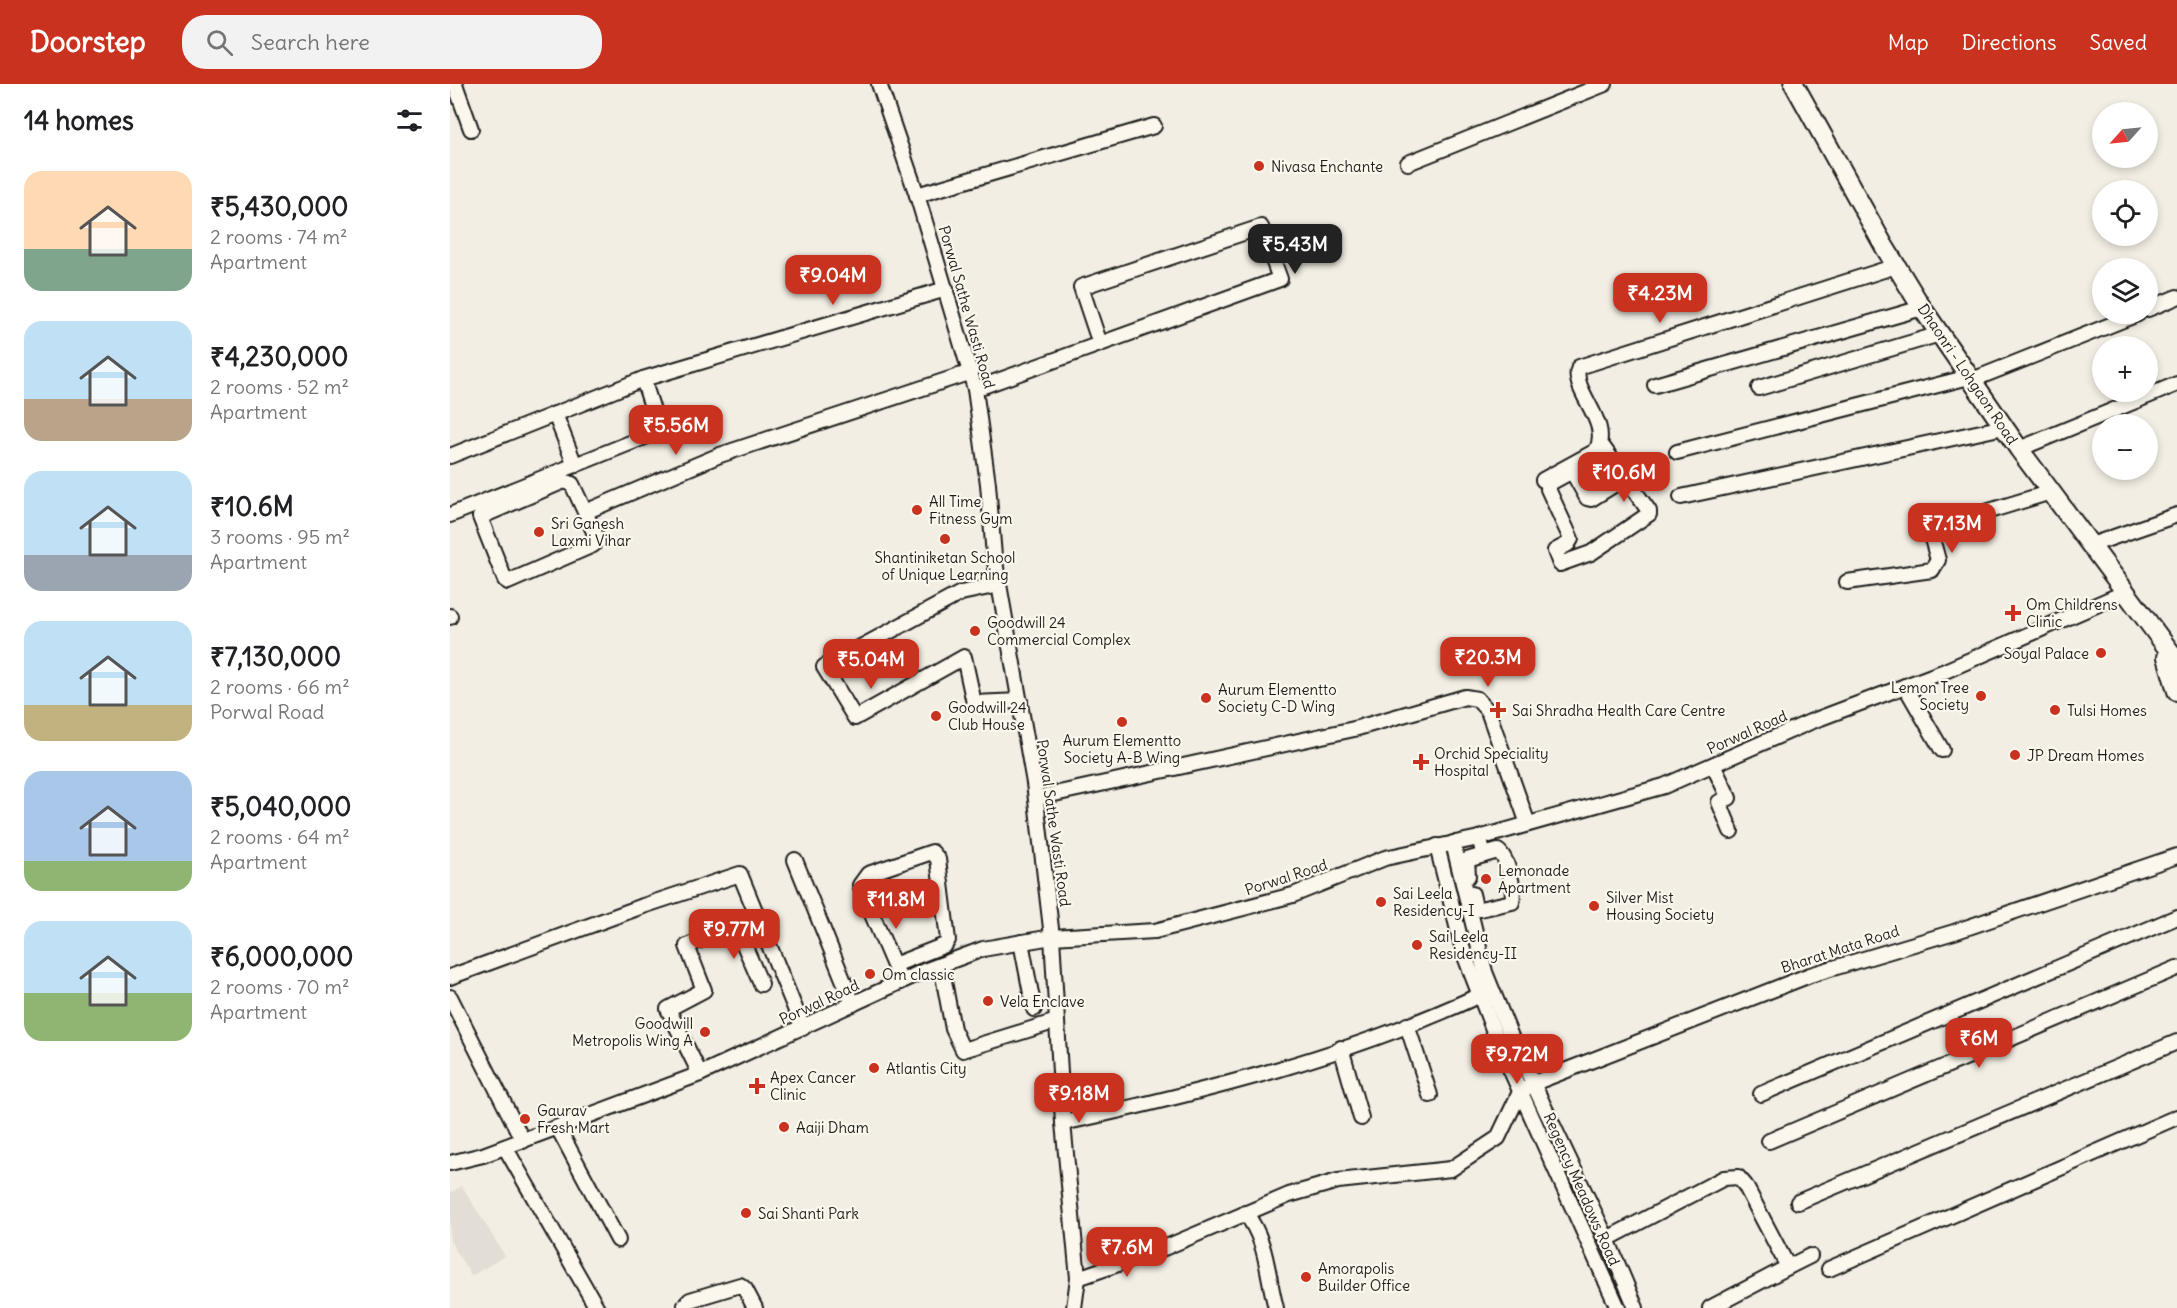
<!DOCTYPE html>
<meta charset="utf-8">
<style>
body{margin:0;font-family:Delius,sans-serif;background:#f2f2f2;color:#202124;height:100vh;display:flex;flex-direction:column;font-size:22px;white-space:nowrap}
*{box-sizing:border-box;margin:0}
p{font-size:20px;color:#757577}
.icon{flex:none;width:33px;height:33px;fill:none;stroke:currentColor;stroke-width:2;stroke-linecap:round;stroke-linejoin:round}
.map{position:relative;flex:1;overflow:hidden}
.details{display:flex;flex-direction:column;background:#fff;width:450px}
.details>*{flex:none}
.needle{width:39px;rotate:243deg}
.tools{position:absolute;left:1642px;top:18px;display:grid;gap:12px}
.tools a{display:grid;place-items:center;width:66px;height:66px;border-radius:50%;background:#fff;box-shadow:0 3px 9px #0003;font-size:30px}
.price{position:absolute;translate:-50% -51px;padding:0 14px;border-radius:12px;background:#c8321e;color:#fff;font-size:20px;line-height:39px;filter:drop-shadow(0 2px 3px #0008)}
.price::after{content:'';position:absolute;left:50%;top:36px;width:18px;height:14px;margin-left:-9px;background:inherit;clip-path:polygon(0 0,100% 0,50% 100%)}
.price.selected{background:#222;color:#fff}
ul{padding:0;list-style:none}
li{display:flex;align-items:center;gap:18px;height:150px;padding:0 24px}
li span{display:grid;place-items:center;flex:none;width:168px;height:120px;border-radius:18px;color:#555}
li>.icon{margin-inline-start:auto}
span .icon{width:72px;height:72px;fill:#fffc;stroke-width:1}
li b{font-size:26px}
h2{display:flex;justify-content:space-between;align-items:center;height:72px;padding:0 24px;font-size:26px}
header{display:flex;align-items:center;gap:36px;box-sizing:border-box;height:84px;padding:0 30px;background:#c8321e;color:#fff}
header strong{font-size:28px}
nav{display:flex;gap:33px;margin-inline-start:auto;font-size:21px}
.search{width:420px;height:54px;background:#f2f2f2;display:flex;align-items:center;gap:15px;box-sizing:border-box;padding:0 21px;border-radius:24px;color:#757577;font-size:22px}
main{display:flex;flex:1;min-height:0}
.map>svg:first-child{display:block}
.built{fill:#e2ded5}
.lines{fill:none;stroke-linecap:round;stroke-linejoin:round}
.minor-casing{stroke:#1c1c1c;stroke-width:18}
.major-casing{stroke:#1c1c1c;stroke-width:22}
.minor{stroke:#fbf7ec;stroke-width:14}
.major{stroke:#fbf7ec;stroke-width:18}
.poi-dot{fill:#c8321e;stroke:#fbf7ec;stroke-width:2}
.labels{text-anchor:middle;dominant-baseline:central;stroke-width:4.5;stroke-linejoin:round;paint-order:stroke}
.poi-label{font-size:15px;fill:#1c1c1c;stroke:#fbf7ec;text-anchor:start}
.street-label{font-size:15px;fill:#1c1c1c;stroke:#fbf7ec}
</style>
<header>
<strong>Doorstep</strong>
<div class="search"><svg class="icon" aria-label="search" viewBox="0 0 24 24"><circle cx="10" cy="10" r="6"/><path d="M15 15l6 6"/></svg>Search here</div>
<nav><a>Map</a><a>Directions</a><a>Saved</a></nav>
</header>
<main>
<section class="details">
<h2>14 homes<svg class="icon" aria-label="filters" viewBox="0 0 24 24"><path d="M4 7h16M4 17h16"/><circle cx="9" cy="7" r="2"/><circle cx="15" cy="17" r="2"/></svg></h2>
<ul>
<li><span style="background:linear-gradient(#ffd9b3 65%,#7fa58c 0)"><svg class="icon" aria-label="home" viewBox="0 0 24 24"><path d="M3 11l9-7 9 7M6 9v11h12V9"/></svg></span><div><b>₹5,430,000</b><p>2 rooms · 74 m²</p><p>Apartment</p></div></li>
<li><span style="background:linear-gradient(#bfe0f5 65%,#b9a48a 0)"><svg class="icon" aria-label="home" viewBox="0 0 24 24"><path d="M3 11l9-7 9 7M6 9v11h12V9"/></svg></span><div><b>₹4,230,000</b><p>2 rooms · 52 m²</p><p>Apartment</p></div></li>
<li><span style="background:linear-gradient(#bfe0f5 70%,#9aa5b1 0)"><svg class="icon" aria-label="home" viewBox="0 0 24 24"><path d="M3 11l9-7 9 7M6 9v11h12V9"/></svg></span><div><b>₹10.6M</b><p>3 rooms · 95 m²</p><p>Apartment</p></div></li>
<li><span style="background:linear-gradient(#bfe0f5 70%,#c2b280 0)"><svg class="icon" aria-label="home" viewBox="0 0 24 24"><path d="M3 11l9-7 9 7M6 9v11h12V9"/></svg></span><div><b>₹7,130,000</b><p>2 rooms · 66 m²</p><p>Porwal Road</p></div></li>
<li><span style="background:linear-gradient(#a9c7e8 75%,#8fb573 0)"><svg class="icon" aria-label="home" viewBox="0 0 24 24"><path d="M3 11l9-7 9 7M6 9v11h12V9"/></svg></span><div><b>₹5,040,000</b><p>2 rooms · 64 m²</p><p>Apartment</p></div></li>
<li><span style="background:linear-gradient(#bfe0f5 60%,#8fb573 0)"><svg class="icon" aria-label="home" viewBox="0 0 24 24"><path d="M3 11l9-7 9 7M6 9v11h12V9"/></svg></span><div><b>₹6,000,000</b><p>2 rooms · 70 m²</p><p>Apartment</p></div></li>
</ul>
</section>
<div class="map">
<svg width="1727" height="1224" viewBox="0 0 1727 1224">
<rect width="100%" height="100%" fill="#f2eee4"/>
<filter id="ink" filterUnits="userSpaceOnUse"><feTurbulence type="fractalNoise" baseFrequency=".0167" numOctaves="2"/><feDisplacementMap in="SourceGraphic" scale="12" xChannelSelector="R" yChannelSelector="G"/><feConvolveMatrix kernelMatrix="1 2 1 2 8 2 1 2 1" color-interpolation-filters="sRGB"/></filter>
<g filter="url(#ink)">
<!-- built -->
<polygon class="built" points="12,1102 55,1172 21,1192 0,1157 0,1109"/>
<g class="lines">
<defs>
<g id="minor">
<polyline points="5,0 21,45"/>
<polyline points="429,0 467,111 525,305 538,400 544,472 584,699 602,853 613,1039 628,1194 624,1224"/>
<polyline points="958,79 1155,0"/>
<polyline points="467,111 704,42"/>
<polyline points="1698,225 1727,213"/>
<polyline points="1522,296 1688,230"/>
<polyline points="1205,301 1472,224"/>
<polyline points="1309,304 1490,250"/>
<polyline points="525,305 830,195 811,143 631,203 650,260"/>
<polyline points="105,330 125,381"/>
<polyline points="1150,359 1199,427 1199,430 1141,469 1110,480 1105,467 1118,460 1121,455 1098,405 1100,399 1122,387 1137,414 1141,415 1175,394"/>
<polyline points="1569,365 1727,300"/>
<polyline points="1227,368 1519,293"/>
<polyline points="0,372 193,295"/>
<path d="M1093,396L1146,367C1163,338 1119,306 1129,283L1446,182"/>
<polyline points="1231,413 1554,343"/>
<polyline points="135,428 122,400 114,397 30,433 55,496 58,498 143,461 145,450 135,428 270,371 521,288"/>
<polyline points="0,431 200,351 206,346 207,339 193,295 496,205"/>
<polyline points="1641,461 1727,431"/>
<polyline points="1397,498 1482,486 1488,476 1481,451 1490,442 1601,408"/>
<polyline points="549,501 511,509 374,583 405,634 514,573 524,619 570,617"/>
<polyline points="0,532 0,533"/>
<polyline points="1455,602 1492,666"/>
<polyline points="1263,681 1279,714 1269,718 1281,747"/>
<polyline points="586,714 904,645 1015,613 1027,615 1038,627 1078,740"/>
<polyline points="1003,759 1035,888 1062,955 1157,1155 1186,1224"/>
<polyline points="987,762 1014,870 1048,958 1168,1224"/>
<polyline points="345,776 403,920"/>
<polyline points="1018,792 1017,776 1034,771"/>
<path d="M1022,810L1025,823L1030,825L1062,818C1065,806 1058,774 1048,767L1034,771L1029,754"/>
<polyline points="285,840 311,900"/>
<polyline points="571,858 584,925"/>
<polyline points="444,881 495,861 498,856 488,775 482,768 418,790 410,801 412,807 451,898"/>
<polyline points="491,881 503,945 513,966 607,937"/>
<polyline points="0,893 193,822 290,790 353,944"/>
<polyline points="0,913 73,1057"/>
<polyline points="957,941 980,1011"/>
<polyline points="891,964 911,1034"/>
<polyline points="250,990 218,925 254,906 237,862 307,831"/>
<polyline points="1311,1010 1727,833"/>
<path d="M613,1039C754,1008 899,972 1030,911"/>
<polyline points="108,1044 168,1156"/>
<polyline points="1319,1057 1727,884"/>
<polyline points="55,1063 147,1224"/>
<polyline points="0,1079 33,1071 250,990 474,887 533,865 602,853 705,847 843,811 935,774 1029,754 1214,702 1360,638 1495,587 1676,508"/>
<polyline points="1348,1118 1727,958"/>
<path d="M795,1129C817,1155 817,1191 826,1224"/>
<polyline points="1157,1155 1274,1094 1288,1093 1295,1101 1338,1183 1260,1224"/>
<polyline points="1338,1183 1360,1172"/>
<polyline points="1379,1185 1727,1033"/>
<polyline points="628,1194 714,1164 839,1111 888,1097 1001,1085 1048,1054 1070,1008 1084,999 1360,891 1504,848 1727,772"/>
<polyline points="237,1224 235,1221 240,1216 290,1201 295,1205 305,1224"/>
</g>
<g id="major">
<polyline points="1344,0 1434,162 1472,224 1569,365 1727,577"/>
<polyline points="1717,573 1727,607"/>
</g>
</defs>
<!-- minor casing -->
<use href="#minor" class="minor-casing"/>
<!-- major casing -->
<use href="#major" class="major-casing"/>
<!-- minor -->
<use href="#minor" class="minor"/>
<!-- major -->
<use href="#major" class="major"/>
</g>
</g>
<!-- markers -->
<g class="poi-dot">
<circle cx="809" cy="82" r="6"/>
<circle cx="467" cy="426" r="6"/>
<circle cx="89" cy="448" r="6"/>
<circle cx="495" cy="455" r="6"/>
<path d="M1560 520h6v6h6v6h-6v6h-6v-6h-6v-6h6z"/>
<circle cx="525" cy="547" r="6"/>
<circle cx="1651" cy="569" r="6"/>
<circle cx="1531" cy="612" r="6"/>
<circle cx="756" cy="614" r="6"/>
<path d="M1045 617h6v6h6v6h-6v6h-6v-6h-6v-6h6z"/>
<circle cx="1605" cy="626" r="6"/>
<circle cx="486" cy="632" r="6"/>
<circle cx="672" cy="638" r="6"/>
<circle cx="1565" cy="671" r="6"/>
<path d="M968 669h6v6h6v6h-6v6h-6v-6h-6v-6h6z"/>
<circle cx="1036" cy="795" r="6"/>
<circle cx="931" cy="818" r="6"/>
<circle cx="1144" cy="822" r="6"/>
<circle cx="967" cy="861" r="6"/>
<circle cx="420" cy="890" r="6"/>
<circle cx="538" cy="917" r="6"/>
<circle cx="255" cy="948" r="6"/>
<circle cx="424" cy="984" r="6"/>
<path d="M304 993h6v6h6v6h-6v6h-6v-6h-6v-6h6z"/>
<circle cx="75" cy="1035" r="6"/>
<circle cx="334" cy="1043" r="6"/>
<circle cx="296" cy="1129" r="6"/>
<circle cx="856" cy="1193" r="6"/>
</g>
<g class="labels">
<!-- poi labels -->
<g class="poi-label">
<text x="821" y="82">Nivasa Enchante</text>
<text x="479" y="417">All Time<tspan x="479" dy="17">Fitness Gym</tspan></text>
<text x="101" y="439">Sri Ganesh<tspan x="101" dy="17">Laxmi Vihar</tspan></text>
<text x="495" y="473" text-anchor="middle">Shantiniketan School<tspan x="495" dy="17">of Unique Learning</tspan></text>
<text x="1576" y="520">Om Childrens<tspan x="1576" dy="17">Clinic</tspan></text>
<text x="537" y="538">Goodwill 24<tspan x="537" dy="17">Commercial Complex</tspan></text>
<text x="1639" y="569" text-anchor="end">Soyal Palace</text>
<text x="1519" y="603" text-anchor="end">Lemon Tree<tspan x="1519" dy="17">Society</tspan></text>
<text x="768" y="605">Aurum Elementto<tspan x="768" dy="17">Society C-D Wing</tspan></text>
<text x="498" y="623">Goodwill 24<tspan x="498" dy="17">Club House</tspan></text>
<text x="1062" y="626">Sai Shradha Health Care Centre</text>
<text x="1617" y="626">Tulsi Homes</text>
<text x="672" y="656" text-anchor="middle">Aurum Elementto<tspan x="672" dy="17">Society A-B Wing</tspan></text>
<text x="984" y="669">Orchid Speciality<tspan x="984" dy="17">Hospital</tspan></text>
<text x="1577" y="671">JP Dream Homes</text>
<text x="1048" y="786">Lemonade<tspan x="1048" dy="17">Apartment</tspan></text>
<text x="943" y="809">Sai Leela<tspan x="943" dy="17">Residency-I</tspan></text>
<text x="1156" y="813">Silver Mist<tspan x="1156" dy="17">Housing Society</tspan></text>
<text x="979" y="852">Sai Leela<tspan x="979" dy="17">Residency-II</tspan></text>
<text x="432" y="890">Om classic</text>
<text x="550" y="917">Vela Enclave</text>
<text x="243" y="939" text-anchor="end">Goodwill<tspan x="243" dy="17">Metropolis Wing A</tspan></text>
<text x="436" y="984">Atlantis City</text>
<text x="320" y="993">Apex Cancer<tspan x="320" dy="17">Clinic</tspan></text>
<text x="87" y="1026">Gaurav<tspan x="87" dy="17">Fresh Mart</tspan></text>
<text x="346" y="1043">Aaiji Dham</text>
<text x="308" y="1129">Sai Shanti Park</text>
<text x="868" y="1184">Amorapolis<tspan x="868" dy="17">Builder Office</tspan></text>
</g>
<!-- street labels -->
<g class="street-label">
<text transform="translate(517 223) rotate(74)">Porwal Sathe Wasti Road</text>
<text transform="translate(1518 290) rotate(56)">Dhaonri - Lohgaon Road</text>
<text transform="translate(1297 648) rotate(-24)">Porwal Road</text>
<text transform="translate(604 739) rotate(82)">Porwal Sathe Wasti Road</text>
<text transform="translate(836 793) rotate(-18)">Porwal Road</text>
<text transform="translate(1390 865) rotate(-18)">Bharat Mata Road</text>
<text transform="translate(369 918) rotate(-25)">Porwal Road</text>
<text transform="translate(1132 1105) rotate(66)">Regency Meadows Road</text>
</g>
</g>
</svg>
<div class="tools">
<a><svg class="needle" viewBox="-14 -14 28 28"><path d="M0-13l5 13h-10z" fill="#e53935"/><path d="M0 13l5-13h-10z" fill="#757577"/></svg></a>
<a><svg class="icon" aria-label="locate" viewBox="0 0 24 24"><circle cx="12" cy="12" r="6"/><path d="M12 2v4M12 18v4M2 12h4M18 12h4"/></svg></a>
<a><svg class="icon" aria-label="layers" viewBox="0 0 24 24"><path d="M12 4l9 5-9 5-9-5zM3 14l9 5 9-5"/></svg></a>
<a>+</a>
<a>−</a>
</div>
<b class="price selected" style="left:845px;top:191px">₹5.43M</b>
<b class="price" style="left:383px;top:222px">₹9.04M</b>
<b class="price" style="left:1210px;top:240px">₹4.23M</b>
<b class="price" style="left:226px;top:372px">₹5.56M</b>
<b class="price" style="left:1174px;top:419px">₹10.6M</b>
<b class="price" style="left:1502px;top:470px">₹7.13M</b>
<b class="price" style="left:1038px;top:604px">₹20.3M</b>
<b class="price" style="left:421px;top:606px">₹5.04M</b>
<b class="price" style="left:446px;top:846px">₹11.8M</b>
<b class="price" style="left:284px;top:876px">₹9.77M</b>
<b class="price" style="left:1529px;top:985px">₹6M</b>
<b class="price" style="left:1067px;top:1001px">₹9.72M</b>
<b class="price" style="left:629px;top:1040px">₹9.18M</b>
<b class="price" style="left:677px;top:1194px">₹7.6M</b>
</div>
</main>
